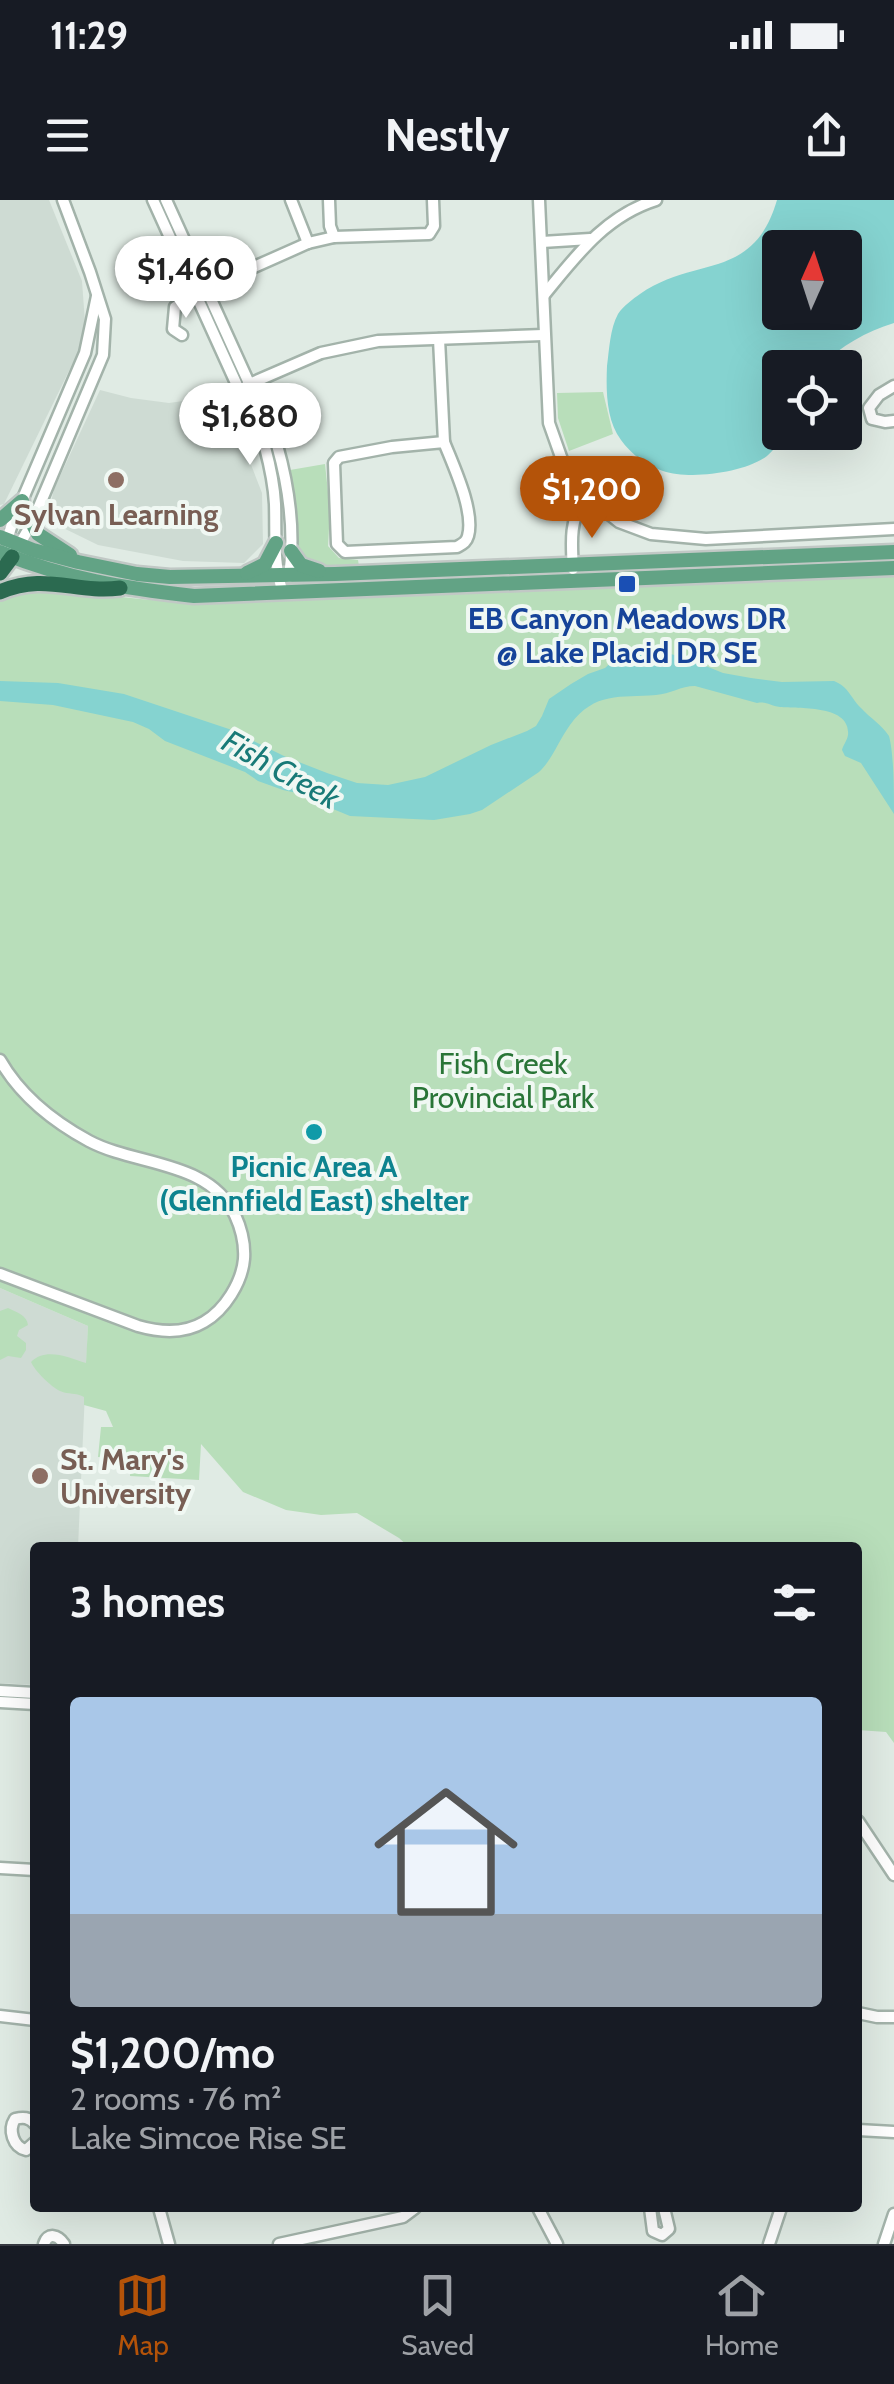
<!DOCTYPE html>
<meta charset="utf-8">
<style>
body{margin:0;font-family:Cabin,sans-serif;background:#20242c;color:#f1f3f6;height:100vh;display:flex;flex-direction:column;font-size:38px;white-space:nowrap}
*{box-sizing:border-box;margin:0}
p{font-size:32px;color:#9ea1a6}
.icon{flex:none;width:55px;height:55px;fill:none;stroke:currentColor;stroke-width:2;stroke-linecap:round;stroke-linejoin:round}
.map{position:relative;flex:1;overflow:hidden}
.side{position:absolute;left:30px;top:1342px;width:832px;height:670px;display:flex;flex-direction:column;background:#171b24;border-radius:10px;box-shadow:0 10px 40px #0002}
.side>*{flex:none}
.needle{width:65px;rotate:3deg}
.controls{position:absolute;left:762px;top:30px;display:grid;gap:20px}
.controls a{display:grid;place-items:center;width:100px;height:100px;border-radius:10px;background:#171b24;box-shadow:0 10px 40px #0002;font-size:50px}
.price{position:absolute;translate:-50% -85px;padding:0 22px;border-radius:35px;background:#fff;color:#222;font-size:32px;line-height:65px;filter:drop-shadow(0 2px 5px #0008)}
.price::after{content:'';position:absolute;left:50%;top:60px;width:30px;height:22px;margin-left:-15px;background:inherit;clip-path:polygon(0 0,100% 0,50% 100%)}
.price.selected{background:#b45309;color:#fff}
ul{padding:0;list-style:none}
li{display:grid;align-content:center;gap:20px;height:530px;padding:0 40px}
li+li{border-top:2px solid #363941}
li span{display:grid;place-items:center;height:310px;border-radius:10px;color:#555}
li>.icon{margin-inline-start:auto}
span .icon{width:180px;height:180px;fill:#fffc;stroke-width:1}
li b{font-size:42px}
h2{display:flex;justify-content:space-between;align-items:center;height:120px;padding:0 40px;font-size:42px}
.status{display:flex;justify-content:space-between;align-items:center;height:70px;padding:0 50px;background:#171b24;direction:ltr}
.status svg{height:28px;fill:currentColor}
header{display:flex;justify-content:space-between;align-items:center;height:130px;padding:0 40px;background:#171b24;font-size:45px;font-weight:700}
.tabs{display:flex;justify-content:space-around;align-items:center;height:140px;border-top:2px solid #363941;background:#171b24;font-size:28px;color:#9ea1a6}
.tabs a{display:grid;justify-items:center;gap:5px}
.tabs .selected{color:#b45309}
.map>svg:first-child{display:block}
.built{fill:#cedbd3}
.green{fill:#b8deba}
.water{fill:#85d3d0;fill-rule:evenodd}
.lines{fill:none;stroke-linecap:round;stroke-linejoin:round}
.minor-casing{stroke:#a3b3aa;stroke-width:15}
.major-casing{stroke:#c1c8c5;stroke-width:19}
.highway-casing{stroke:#c1c8c5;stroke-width:20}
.minor{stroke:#fff;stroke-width:10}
.major{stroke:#62a385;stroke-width:14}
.highway{stroke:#2b6a50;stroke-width:15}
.education-dot{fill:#8d6e63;stroke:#f0f8f3;stroke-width:4}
.transit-dot{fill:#1a4fb4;stroke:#f0f8f3;stroke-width:4}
.culture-dot{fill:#0f9aa8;stroke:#f0f8f3;stroke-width:4}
.labels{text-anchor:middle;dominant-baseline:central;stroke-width:8;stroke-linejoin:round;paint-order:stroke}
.education-label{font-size:30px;font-weight:bold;fill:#785e54;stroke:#f0f8f3}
.transit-label{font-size:30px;font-weight:bold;fill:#164399;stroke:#f0f8f3}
.park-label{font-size:30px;fill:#297537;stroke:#f0f8f3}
.culture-label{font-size:30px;font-weight:bold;fill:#0d838f;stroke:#f0f8f3}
.water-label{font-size:32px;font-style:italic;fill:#187a77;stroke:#f0f8f3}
</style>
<div class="status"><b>11:29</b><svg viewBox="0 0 49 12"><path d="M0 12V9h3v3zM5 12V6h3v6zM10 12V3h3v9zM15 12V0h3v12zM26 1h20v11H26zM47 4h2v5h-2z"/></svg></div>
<header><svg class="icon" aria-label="menu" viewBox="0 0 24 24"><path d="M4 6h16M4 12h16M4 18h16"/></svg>Nestly<svg class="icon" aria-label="share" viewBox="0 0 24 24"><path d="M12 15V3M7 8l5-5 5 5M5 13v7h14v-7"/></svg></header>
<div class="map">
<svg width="894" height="2044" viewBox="0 0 894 2044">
<rect width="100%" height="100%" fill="#e0ebe4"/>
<!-- built -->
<g class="built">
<polygon points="0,0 49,0 82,81 86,136 4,304 0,305"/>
<polygon points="100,190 131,198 169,203 190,200 222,190 262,293 263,344 244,363 183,361 98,345 47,320 54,289"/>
<polygon points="0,1088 88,1126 78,1347 35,1348 35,1485 0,1483"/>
</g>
<!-- green -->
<g class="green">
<polygon points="603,192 613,234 569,251 558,218 557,193"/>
<path d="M325,264L330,311L328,346L339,358L358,360L359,366C338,366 308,370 296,350L290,270Z"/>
<path d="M894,373V1543L886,1532L858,1530V1348L409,1347L399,1338L357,1313L321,1315L286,1310L243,1292L201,1244L199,1280L130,1276L131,1259L98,1257L101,1227H113L106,1211L84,1205V1197C75,1192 69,1195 60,1191C50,1186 35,1171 31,1162C45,1147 68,1157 86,1163L88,1126L0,1088V397L25,387L150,400L194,401Z"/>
<path d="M8,1108C16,1112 27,1115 28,1125L19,1130L17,1136L26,1143V1150L21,1158L8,1156L0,1160V1111Z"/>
</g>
<!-- water -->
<g class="water">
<path d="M777,0H894V123C866,132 841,145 821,167L780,168V232L785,233C780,241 774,250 767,256C744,273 690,280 663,271C647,266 631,254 621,240C606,220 606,190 607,166C609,151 610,128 618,114C623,106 633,99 640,94C696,55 753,82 777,0ZM780,48H845V112H780Z"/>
<path d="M640,451L663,452L686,458L723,473L751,478L782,482L834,481C849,487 850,497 861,508C870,518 881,524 889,536C894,554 894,593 894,614L861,563L845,556L842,550C843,545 847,541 848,535C851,504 798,509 780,507C770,506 767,501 757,503L695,486C681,486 670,494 656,495C620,498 595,491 570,525C559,540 552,560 539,572L482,610L470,614L434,620L350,616L333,609L311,596L283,590L258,581L245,572L165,541L149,529L133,522L53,505L0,501V481L58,483L124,494L229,529L286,557L327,573L357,583L388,585L425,577L491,545L527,531L536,526L542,516L549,499L571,484L588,474L605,468L616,458Z"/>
</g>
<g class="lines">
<defs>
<g id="minor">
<path d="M153,0L265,247C270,266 274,284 275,304C276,334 273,364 283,393"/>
<path d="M166,0L277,245C289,287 295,334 289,377"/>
<polyline points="291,0 308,43"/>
<polyline points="329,0 330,26 334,37"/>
<polyline points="539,0 549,223 566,271 585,295 619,322 651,334 706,339 894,329"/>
<polyline points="542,42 590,39"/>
<path d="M544,95C576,56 605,16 656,0"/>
<polyline points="182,135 173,129 175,107 207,88 308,43 334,37 429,34 434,26 433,0"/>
<polyline points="439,139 444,242"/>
<polyline points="247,185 321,153 378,141 543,135"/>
<polyline points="894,186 879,195 869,208 872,219 885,222 894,221"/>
<path d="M444,242C453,265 475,311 468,336C466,343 462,344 457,347L345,352L337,344L334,263L339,257L392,247Z"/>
<polyline points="9,346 7,340 12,324 85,153 97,96"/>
<polyline points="18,347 32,323 103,155 105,119 90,72 63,0"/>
<path d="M573,369C571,340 570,320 585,295"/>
<path d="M0,860C20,895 54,922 89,941C136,966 209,960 235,1015C241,1028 245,1044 244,1059C242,1082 225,1110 204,1122C184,1134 159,1132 138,1126L0,1074"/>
<polyline points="0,1491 35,1493"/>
<polyline points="0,1502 35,1504"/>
<polyline points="858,1621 894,1675"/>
<polyline points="0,1668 35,1670"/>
<polyline points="858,1813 877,1817 894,1817"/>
<polyline points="0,1816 35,1820"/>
<path d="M35,1924C29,1917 23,1917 15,1919C8,1930 13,1947 26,1950L35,1942"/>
<polyline points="858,1930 894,1932"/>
<polyline points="159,2008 169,2044"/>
<polyline points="538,2008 557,2044"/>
<polyline points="650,2008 653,2031 662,2035 669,2029 664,2008"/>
<path d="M44,2044C48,2032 58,2035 64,2044"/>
<polyline points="279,2044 403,2017 415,2008"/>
<polyline points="769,2044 781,2008"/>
<polyline points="884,2044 894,2014"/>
</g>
<g id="major">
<polyline points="0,320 22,301"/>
<polyline points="32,323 38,334 70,355"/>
<polyline points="0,337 33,350 78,362 137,374 170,377 335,374 894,352"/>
<polyline points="291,351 301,365 319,371"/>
<path d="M0,352C66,379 123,388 194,396L894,368"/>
<polyline points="247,373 265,364 276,343"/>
</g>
<g id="highway">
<polyline points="0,373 12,357"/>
<path d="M0,392C45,372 76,394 120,388"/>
</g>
</defs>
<!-- minor casing -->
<use href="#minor" class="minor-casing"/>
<!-- major casing -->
<use href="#major" class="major-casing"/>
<!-- highway casing -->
<use href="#highway" class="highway-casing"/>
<!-- minor -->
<use href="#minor" class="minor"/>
<!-- major -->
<use href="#major" class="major"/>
<!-- highway -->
<use href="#highway" class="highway"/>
</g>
<!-- markers -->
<g class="education-dot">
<circle cx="116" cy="280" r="10"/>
<circle cx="40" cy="1276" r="10"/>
</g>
<rect class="transit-dot" x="617" y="374" width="20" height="20" rx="5"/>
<circle class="culture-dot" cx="314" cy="932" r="10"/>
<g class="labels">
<!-- education labels -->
<g class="education-label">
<text x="116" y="314">Sylvan Learning</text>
<text x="60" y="1259" text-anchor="start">St. Mary's<tspan x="60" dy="34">University</tspan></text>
</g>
<!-- transit labels -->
<g class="transit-label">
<text x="627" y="418">EB Canyon Meadows DR<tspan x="627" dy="34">@ Lake Placid DR SE</tspan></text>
</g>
<!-- park labels -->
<g class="park-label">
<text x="503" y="863">Fish Creek<tspan x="503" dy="34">Provincial Park</tspan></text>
</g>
<!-- culture labels -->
<g class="culture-label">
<text x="314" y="966">Picnic Area A<tspan x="314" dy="34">(Glennfield East) shelter</tspan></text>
</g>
<!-- water labels -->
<g class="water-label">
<text transform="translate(281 569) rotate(29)">Fish Creek</text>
</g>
</g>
</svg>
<div class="controls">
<a><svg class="needle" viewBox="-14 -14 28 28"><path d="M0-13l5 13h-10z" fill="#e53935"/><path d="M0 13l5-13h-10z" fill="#9ea1a6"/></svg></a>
<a><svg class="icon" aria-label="locate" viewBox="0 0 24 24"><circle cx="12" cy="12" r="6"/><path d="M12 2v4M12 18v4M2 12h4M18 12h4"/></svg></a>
</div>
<b class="price" style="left:186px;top:121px">$1,460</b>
<b class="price" style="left:250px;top:268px">$1,680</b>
<b class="price selected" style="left:592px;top:341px">$1,200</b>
<section class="side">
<h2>3 homes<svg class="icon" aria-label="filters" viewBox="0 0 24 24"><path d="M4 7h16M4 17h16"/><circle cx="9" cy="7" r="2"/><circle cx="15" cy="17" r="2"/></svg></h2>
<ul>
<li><span style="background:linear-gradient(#a9c7e8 70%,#9aa5b1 0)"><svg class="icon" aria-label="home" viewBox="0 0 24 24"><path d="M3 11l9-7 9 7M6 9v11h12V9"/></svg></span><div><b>$1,200/mo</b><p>2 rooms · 76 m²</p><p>Lake Simcoe Rise SE</p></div></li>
</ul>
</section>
</div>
<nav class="tabs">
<a class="selected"><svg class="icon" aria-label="map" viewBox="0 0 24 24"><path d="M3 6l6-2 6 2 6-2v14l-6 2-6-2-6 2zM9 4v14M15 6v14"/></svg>Map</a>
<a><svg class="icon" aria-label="saved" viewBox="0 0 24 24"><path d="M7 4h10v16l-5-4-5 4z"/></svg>Saved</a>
<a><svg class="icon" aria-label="home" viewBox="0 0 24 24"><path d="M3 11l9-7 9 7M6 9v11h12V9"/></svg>Home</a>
</nav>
